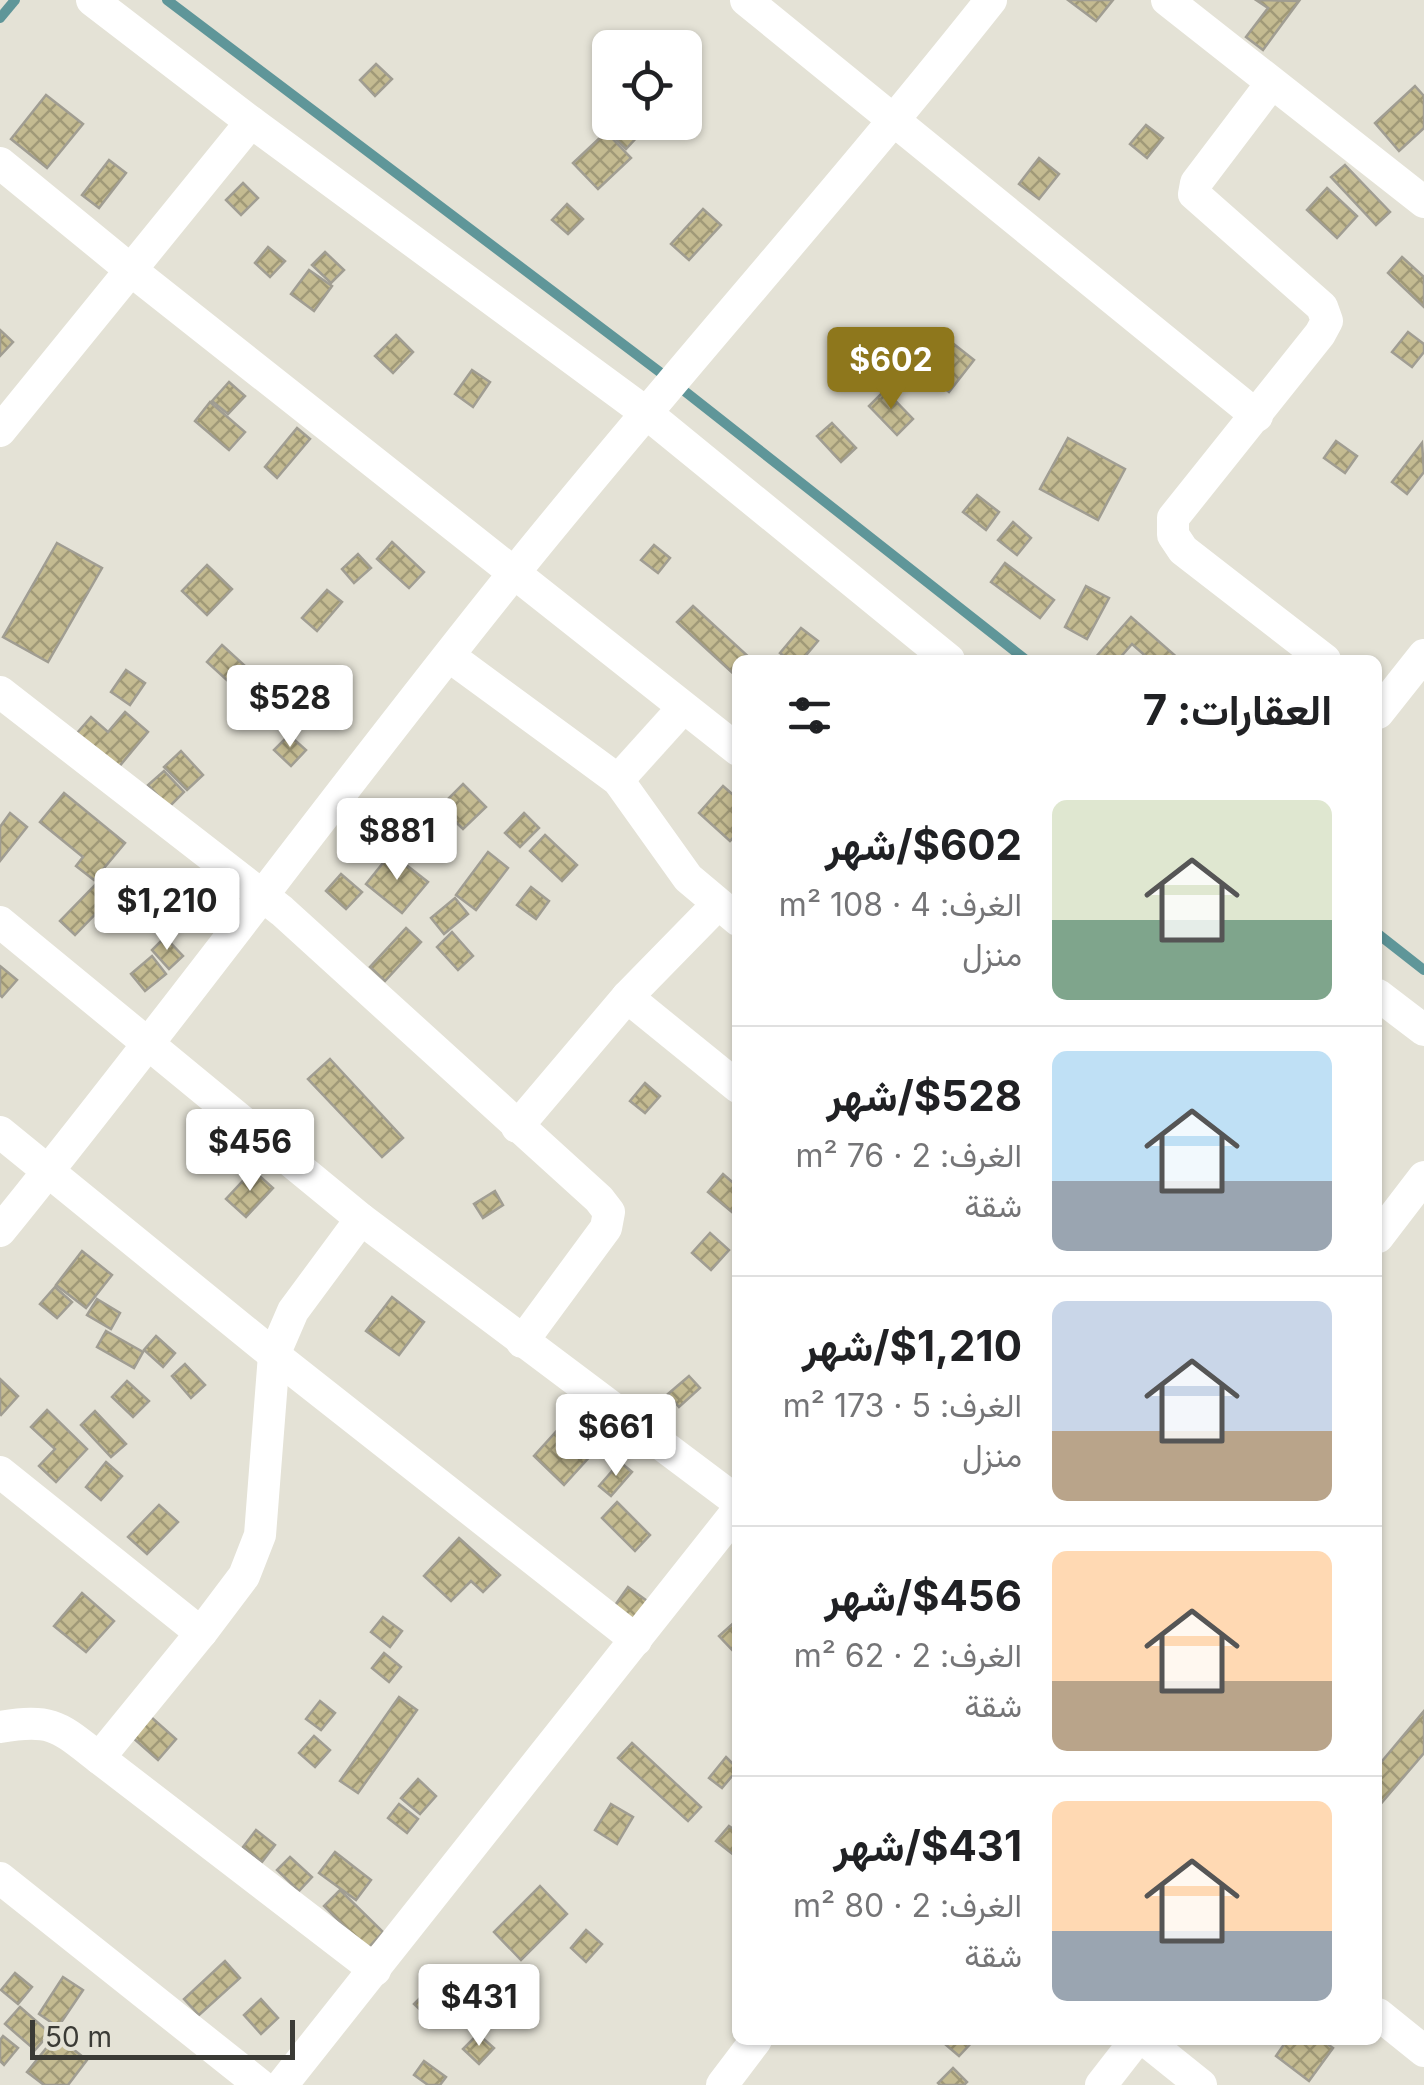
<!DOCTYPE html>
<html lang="ar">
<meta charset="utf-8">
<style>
body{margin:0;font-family:Inter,Vazirmatn,sans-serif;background:#f6f6f6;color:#202124;direction:rtl;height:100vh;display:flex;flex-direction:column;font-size:38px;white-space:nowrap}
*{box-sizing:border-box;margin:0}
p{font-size:32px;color:#757577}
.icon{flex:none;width:55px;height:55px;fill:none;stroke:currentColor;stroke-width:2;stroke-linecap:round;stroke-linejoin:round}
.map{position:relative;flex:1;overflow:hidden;direction:ltr}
.side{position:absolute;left:732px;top:655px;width:650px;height:1390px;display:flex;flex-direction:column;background:#fff;border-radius:15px;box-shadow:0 2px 8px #0004;direction:rtl}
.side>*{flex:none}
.tools{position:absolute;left:592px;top:30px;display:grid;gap:20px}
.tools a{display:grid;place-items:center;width:110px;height:110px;border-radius:15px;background:#fff;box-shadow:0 2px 8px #0004;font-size:50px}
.scale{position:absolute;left:30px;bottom:25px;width:265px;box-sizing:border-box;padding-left:10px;border:5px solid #3b3b36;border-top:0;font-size:28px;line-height:35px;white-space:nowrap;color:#3b3b36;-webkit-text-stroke:8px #e4e2d6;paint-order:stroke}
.price{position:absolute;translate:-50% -85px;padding:0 22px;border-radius:10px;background:#fff;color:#222;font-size:32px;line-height:65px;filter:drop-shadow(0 2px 5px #0008)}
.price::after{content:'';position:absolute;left:50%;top:60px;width:30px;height:22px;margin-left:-15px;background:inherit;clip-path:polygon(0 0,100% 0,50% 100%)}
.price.active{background:#8e771c;color:#fff}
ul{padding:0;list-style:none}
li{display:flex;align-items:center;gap:30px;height:250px;padding:0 50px}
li+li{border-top:2px solid #e0e0e0}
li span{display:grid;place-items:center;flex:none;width:280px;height:200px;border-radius:15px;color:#555}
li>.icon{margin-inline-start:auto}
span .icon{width:120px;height:120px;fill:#fffc;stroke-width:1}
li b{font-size:42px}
h2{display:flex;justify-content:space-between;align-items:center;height:120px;padding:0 50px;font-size:42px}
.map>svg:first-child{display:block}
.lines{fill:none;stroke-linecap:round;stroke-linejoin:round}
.stream{stroke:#5f9699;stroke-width:10}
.building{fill:url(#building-cross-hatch);stroke:#a09d92;stroke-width:2.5}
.minor{stroke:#fff;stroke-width:32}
</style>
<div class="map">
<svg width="1424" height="2085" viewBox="0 0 1424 2085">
<defs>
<pattern id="building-cross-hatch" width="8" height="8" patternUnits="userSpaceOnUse" patternTransform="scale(2.5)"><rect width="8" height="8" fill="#c4bb91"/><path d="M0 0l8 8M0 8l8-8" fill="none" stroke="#a09977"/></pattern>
</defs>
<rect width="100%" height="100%" fill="#e4e2d6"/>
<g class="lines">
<!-- stream -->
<g class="stream">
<polyline points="167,0 673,382 1026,660"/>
<polyline points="0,18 15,0"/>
<polyline points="1378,934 1424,970"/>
</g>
</g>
<!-- building -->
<g class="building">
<polygon points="1068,0 1113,0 1096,21"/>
<polygon points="1256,0 1299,1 1263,50 1246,37 1268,8"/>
<polygon points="376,64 392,79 375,96 360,80"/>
<polygon points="1415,86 1424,96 1424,128 1399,151 1375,123"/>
<polygon points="46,95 83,124 47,168 11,139"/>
<polygon points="610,113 610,122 651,122 626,149 600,124"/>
<polygon points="1146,125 1163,138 1147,158 1130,144"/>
<polygon points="606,132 631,158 598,189 573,163"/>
<polygon points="1039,158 1059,174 1039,199 1019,184"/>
<polygon points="109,160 126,173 99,208 82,195"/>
<polygon points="1345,165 1390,212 1376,225 1331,177"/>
<polygon points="243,183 258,198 241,215 226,200"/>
<polygon points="1327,188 1357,216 1337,238 1307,210"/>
<polygon points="567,204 583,219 568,234 552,220"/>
<polygon points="703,209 721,225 689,260 671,244"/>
<polygon points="268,247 285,261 270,277 255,263"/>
<polygon points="325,252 344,270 331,283 312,265"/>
<polygon points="1402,257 1424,277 1424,307 1388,273"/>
<polygon points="309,270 332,286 314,311 291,294"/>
<polygon points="0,330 13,342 0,356"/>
<polygon points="1408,332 1424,344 1424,352 1412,367 1392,352"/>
<polygon points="941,334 974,360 949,392 917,366"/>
<polygon points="396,335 413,352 393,373 375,356"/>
<polygon points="472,370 490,382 473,407 455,394"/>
<polygon points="229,382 245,396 228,414 212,401"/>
<polygon points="885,390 913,419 897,435 869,406"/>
<polygon points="210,402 245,432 229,450 195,421"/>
<polygon points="832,423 856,448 841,462 817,436"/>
<polygon points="297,428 310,439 277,478 265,467"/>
<polygon points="1068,438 1125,469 1098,520 1040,489"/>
<polygon points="1336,441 1357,456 1345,473 1324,458"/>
<polygon points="1422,443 1424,472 1407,494 1392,482"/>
<polygon points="977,495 999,512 986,530 963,512"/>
<polygon points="1013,522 1031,538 1017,555 998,540"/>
<polygon points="392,542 424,572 409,588 377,559"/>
<polygon points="57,543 102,568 48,662 3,637"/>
<polygon points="654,545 670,558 658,573 641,560"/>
<polygon points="358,554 371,568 354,583 342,569"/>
<polygon points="1005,563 1054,600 1040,618 991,582"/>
<polygon points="207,565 232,589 207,615 182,591"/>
<polygon points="1086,586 1109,598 1087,639 1065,627"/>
<polygon points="327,590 342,602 317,631 302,618"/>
<polygon points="693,606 752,660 738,660 738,678 677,622"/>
<polygon points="1131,617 1180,660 1150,660 1132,644 1118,660 1095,658"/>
<polygon points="801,628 818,641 802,660 789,660 780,653"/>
<polygon points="222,645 244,665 229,682 207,662"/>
<polygon points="126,670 145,683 130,705 111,692"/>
<polygon points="125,712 148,732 118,768 77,733 91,717 108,732"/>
<polygon points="289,735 306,750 291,766 274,750"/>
<polygon points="181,751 203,775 187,790 164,767"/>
<polygon points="164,771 184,792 169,807 148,785"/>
<polygon points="463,784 486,807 463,829 440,807"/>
<polygon points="723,786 738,799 738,833 730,841 699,813"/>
<polygon points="64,793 125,843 94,880 76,866 83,857 40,822"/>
<polygon points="10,813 27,827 0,861 0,827"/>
<polygon points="524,813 539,828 520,847 505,833"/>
<polygon points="545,835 577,865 562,881 530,851"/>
<polygon points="488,852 508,868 476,910 456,895"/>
<polygon points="391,853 428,882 402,913 366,884"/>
<polygon points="341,874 362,892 346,909 326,891"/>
<polygon points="96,884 111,898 75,935 60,921"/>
<polygon points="531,887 549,901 536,919 517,905"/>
<polygon points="455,898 468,914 444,934 431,918"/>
<polygon points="406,928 421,942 385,981 370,967"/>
<polygon points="452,932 473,956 458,970 437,947"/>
<polygon points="165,937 183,956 169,969 152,950"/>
<polygon points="152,956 166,974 145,991 131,974"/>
<polygon points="0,966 17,980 2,997 0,995"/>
<polygon points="330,1059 403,1138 382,1157 308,1079"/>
<polygon points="645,1083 660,1096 645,1113 630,1101"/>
<polygon points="253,1170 273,1188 246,1217 226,1199"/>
<polygon points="723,1174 738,1187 738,1217 708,1192"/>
<polygon points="495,1191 503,1205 483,1218 474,1204"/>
<polygon points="710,1233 729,1250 711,1270 692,1253"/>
<polygon points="82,1251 112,1275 86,1308 56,1285"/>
<polygon points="55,1287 72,1302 57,1318 40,1304"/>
<polygon points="392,1297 424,1322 399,1355 366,1331"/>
<polygon points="97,1299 120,1313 111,1329 87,1315"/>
<polygon points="106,1331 143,1352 134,1368 97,1347"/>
<polygon points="156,1336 175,1353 163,1367 144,1350"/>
<polygon points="185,1364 205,1385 191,1398 172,1376"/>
<polygon points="689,1376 700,1388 679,1407 668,1394"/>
<polygon points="0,1379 18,1396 1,1415 0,1414"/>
<polygon points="127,1381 149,1401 133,1417 112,1397"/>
<polygon points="47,1410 87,1449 56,1482 39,1466 55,1449 31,1427"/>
<polygon points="95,1411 126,1444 111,1457 81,1425"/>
<polygon points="562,1425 593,1453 564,1485 534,1456"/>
<polygon points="106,1462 122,1476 101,1500 86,1487"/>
<polygon points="620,1462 632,1472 611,1496 599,1486"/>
<polygon points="617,1502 650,1535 635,1551 602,1518"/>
<polygon points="159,1505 178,1522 147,1554 128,1537"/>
<polygon points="459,1538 500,1575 483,1592 471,1581 451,1601 424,1576"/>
<polygon points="628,1587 650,1603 633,1627 611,1611"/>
<polygon points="82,1593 114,1621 86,1652 54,1626"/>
<polygon points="383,1617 402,1631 390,1647 371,1632"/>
<polygon points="738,1619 738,1656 719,1636"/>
<polygon points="384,1653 401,1667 389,1682 372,1668"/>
<polygon points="399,1697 417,1710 358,1793 340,1781"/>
<polygon points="320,1701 335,1713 321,1730 306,1719"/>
<polygon points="142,1709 176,1739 158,1760 124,1730"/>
<polygon points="1424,1711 1424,1753 1378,1807 1378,1766"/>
<polygon points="314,1736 330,1750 315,1767 299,1753"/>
<polygon points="632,1743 701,1807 688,1821 618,1758"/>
<polygon points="726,1757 738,1769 722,1788 709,1778"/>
<polygon points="418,1779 436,1796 420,1814 401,1798"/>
<polygon points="399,1804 418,1819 407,1833 388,1818"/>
<polygon points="611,1804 633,1817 617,1844 595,1830"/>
<polygon points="729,1826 738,1832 735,1856 716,1841"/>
<polygon points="256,1830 275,1845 262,1862 243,1847"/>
<polygon points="335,1852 371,1880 356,1900 319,1873"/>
<polygon points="290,1857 312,1877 299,1891 277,1870"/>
<polygon points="540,1886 567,1914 521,1960 494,1932"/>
<polygon points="340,1890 383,1932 367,1949 324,1906"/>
<polygon points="586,1930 602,1944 586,1962 571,1948"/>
<polygon points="225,1961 240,1978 199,2015 184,1999"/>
<polygon points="472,1969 490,1984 476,2001 457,1986"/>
<polygon points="15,1973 32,1987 18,2004 1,1990"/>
<polygon points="63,1977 83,1990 58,2027 39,2014"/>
<polygon points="428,1990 446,2007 433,2022 414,2004"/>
<polygon points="261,1999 278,2018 261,2034 244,2015"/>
<polygon points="20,2007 50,2033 35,2050 5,2024"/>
<polygon points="478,2034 494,2048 479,2064 463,2049"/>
<polygon points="3,2036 18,2048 4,2065 0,2061 0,2040"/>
<polygon points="56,2036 87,2060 68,2085 44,2085 27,2072"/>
<polygon points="948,2040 974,2040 959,2056 945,2044"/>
<polygon points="1287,2040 1322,2040 1333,2048 1309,2081 1276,2056"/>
<polygon points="424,2061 446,2077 440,2085 428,2085 414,2075"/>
<polygon points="953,2068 967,2082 964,2085 940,2085 938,2083"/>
</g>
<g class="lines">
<!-- minor -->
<g class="minor">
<polyline points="92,0 251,122 645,412 949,660"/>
<polyline points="746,0 1257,416"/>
<polyline points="1167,0 1424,202"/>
<polyline points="1271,84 1196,183 1194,194 1322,307 1327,321 1320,334 1173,518 1173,535 1183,550 1325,660"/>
<polyline points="0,163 132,271 738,750"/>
<polyline points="0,431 251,122"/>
<polyline points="449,656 618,780 688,878 738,920"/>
<polyline points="0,692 282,911 599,1199 609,1212 606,1228 522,1342"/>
<polyline points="1378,713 1424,655"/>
<polyline points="618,780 683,708"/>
<polyline points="0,922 361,1219 738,1502"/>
<polyline points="1378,995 1424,1030"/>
<polyline points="627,997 738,1087"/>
<polyline points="517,1127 627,997 717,905"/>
<polyline points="0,1132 274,1355 636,1640"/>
<path d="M0,1231C177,1013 342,786 518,568C673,376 838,193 991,0"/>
<polyline points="1378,1237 1424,1177"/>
<polyline points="0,1472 201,1633"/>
<path d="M0,1727C53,1718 59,1727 99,1758L201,1633L244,1576L260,1535L274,1355L293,1311L361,1219"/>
<polyline points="99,1758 375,1970"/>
<polyline points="0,1878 260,2085"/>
<polyline points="1378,2014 1424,2051"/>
<polyline points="1145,2040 1201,2085"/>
<polyline points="282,2085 738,1510"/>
<polyline points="722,2085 756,2040"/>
<polyline points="1101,2085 1136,2040"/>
</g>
</g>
</svg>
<div class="tools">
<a><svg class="icon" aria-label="locate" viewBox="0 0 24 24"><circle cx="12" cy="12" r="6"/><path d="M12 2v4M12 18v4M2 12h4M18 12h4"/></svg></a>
</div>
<div class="scale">50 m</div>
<b class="price active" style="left:891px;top:412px">$602</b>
<b class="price" style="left:290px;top:750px">$528</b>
<b class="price" style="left:397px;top:883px">$881</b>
<b class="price" style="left:167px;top:953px">$1,210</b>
<b class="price" style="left:250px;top:1194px">$456</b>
<b class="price" style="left:616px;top:1479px">$661</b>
<b class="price" style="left:479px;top:2049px">$431</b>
<section class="side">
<h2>العقارات: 7<svg class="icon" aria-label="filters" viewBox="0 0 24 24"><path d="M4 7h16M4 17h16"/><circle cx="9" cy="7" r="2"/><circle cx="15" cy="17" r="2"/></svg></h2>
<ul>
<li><span style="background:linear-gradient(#dfe7d0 60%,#7fa58c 0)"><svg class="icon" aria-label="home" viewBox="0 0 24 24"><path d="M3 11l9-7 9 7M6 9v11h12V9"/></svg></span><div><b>$602/شهر</b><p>الغرف: 4 · 108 m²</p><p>منزل</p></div></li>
<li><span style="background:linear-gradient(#bfe0f5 65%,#9aa5b1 0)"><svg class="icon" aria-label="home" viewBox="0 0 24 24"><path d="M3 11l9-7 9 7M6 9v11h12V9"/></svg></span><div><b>$528/شهر</b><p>الغرف: 2 · 76 m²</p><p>شقة</p></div></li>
<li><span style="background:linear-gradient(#c9d6e8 65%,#b9a48a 0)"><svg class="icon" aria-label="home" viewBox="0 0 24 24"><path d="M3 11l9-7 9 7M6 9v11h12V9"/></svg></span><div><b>$1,210/شهر</b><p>الغرف: 5 · 173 m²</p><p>منزل</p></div></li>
<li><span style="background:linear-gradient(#ffd9b3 65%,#b9a48a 0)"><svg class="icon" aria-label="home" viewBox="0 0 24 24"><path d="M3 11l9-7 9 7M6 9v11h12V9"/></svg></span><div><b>$456/شهر</b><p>الغرف: 2 · 62 m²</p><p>شقة</p></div></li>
<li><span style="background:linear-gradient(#ffd9b3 65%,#9aa5b1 0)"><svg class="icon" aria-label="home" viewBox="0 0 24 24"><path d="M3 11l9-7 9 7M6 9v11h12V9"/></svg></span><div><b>$431/شهر</b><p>الغرف: 2 · 80 m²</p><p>شقة</p></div></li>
</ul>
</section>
</div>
